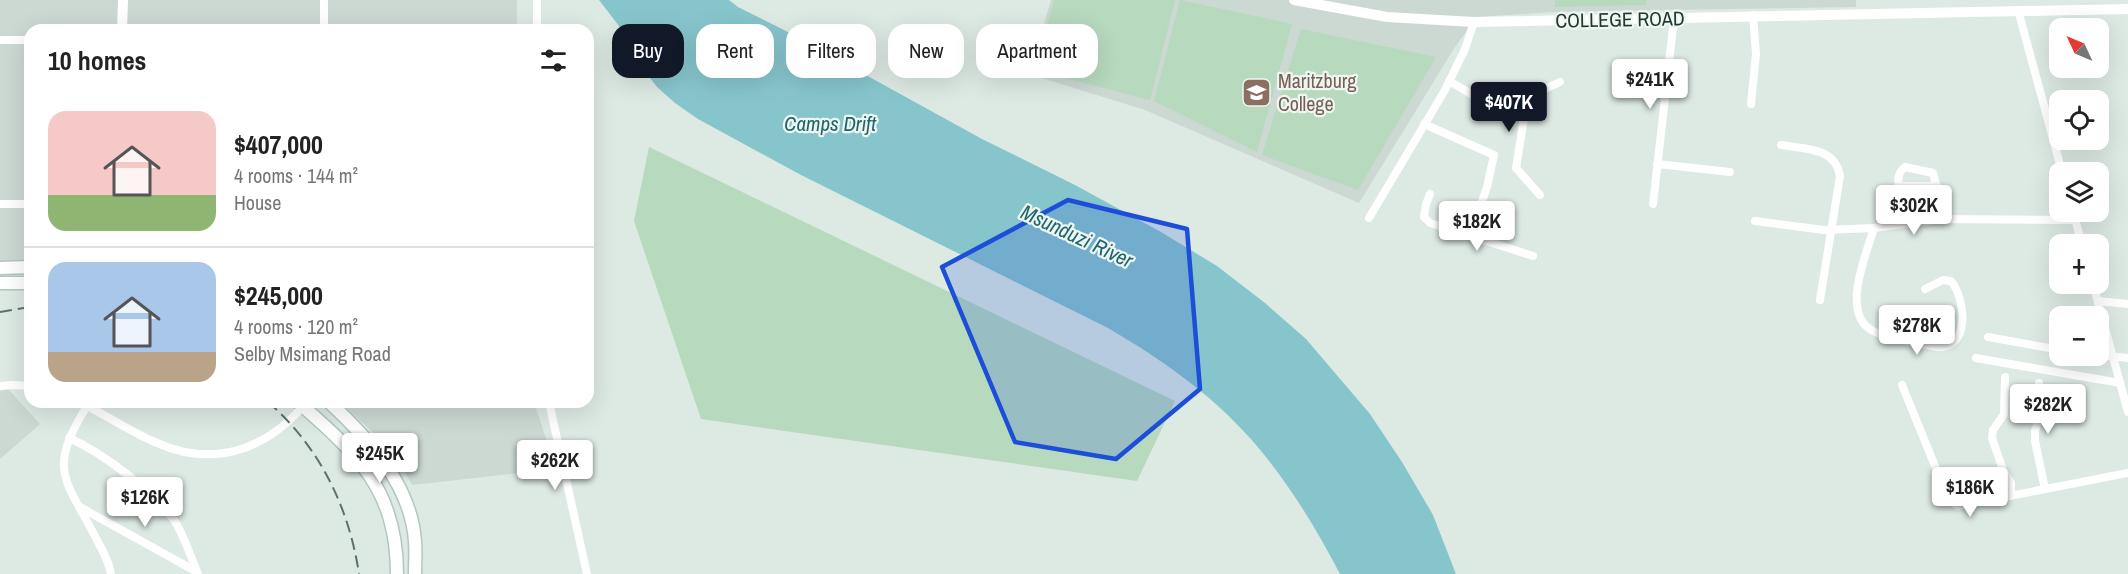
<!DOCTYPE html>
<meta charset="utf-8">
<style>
body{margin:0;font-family:"Archivo Narrow",sans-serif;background:#f6f6f6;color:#222;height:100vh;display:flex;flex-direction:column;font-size:22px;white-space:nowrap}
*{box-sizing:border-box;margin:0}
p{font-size:20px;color:#767676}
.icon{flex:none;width:33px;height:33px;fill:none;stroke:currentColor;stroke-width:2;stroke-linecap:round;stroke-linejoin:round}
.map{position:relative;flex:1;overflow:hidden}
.side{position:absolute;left:24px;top:24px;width:570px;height:384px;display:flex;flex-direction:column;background:#fff;border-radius:18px;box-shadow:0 6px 24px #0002}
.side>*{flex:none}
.top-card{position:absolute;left:612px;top:24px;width:570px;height:54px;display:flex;gap:12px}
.needle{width:39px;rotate:314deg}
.buttons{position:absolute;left:2049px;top:18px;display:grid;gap:12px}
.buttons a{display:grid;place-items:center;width:60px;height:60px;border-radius:12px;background:#fff;box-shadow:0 6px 24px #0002;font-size:30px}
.price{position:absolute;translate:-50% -51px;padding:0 14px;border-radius:6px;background:#fff;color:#222;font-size:20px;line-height:39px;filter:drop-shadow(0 2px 3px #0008)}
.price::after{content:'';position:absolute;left:50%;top:36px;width:18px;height:14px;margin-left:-9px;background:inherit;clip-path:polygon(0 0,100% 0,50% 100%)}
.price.current{background:#111827;color:#fff}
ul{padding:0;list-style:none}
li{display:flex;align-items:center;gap:18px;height:150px;padding:0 24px}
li+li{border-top:2px solid #e0e0e0}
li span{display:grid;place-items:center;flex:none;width:168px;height:120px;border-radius:18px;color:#555}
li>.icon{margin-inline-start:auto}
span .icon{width:72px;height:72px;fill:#fffc;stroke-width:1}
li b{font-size:26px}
h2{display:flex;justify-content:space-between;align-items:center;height:72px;padding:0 24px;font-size:26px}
.tag{padding:0 21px;border-radius:18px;background:#fff;box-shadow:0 6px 24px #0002;font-size:21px;line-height:54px}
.tag.current{background:#111827;color:#fff}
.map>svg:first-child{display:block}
.built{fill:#ccd8d2}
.green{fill:#b7d9be}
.water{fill:#87c5cc}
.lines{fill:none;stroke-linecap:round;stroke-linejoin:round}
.secondary-casing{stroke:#b1c8be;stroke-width:15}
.minor{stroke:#fff;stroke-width:8}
.tertiary{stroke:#fff;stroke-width:10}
.secondary{stroke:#fff;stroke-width:12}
.rail{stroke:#5a736b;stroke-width:2;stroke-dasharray:12 6;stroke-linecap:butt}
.marked{fill:#1d4ed8;fill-opacity:0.2;stroke:#1d4ed8;stroke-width:4.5;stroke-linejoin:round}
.labels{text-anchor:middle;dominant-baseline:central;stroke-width:4.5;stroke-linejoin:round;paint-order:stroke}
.street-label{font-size:20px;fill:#203730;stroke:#edf6f1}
.education-label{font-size:20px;fill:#785e54;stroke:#edf6f1;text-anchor:start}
.water-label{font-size:21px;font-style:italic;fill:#1e656f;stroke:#edf6f1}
</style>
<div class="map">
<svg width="2128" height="574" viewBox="0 0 2128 574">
<rect width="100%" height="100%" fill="#dde9e3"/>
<!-- built -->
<g class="built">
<polygon points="0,0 517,0 517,30 30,30 30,264 0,267"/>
<polygon points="1051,0 1856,0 1856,7 1554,12 1477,17 1455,47 1359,203 1145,110 1029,74"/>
<polygon points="8,389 40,424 0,459 0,391"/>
<polygon points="340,402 534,402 556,469 412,485 393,451"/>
</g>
<!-- green -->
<g class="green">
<polygon points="1054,0 1175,0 1150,100 1035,70"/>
<polygon points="1180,0 1292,24 1257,152 1154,101"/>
<polygon points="1555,0 1646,0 1646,5 1555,7"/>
<polygon points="1301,29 1436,57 1358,190 1262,155"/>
<polygon points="649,147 1175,401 1137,481 701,419 634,221"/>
</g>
<!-- water -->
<path class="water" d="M599,0H729L738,7L784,30L982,139L1075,185L1161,232L1217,266L1265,303L1306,339L1370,414L1402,462L1433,515L1456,574H1340C1315,526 1285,477 1249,437C1209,392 1159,358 1108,328L801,175L698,119L675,103L657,87L637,61L619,26Z"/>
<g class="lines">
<defs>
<g id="secondary">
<polyline points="0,268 30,267"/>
<polyline points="0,283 30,283"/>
<path d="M298,402C357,454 397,489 397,574"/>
<path d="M329,402C369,439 411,485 415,541C416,552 415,563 415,574"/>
</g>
</defs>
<!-- secondary casing -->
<use href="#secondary" class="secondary-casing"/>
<!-- minor -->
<g class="minor">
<polyline points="2018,10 2062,172"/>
<polyline points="324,30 324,0"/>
<polyline points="537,30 537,0"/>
<polyline points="0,40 30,40"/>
<polyline points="1449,81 1478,98 1524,118 1516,168 1540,195"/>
<polyline points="1751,104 1756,54 1753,15"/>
<path d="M1524,118C1529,94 1539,92 1560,82"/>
<polyline points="1424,124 1494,155 1487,187 1470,236"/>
<path d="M1781,145C1805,149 1835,147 1840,176L1820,300"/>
<polyline points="1657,164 1730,172"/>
<polyline points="1430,194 1426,204 1424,217 1430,223 1533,256"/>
<polyline points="0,204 30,204"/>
<polyline points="1653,204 1674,18"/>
<polyline points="2073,212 2082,244"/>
<polyline points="1369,218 1445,90 1465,49 1474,22"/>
<path d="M1936,220C1937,203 1938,189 1933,173L1905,167C1899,171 1897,179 1899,186H1937"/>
<polyline points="1755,221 1824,230 1874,228 1943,219 2075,220"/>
<path d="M1874,228C1866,255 1840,314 1873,331C1892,340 1916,342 1936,347C1971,351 1966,299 1951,281L1943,280L1925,289"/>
<polyline points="2093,284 2128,412"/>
<polyline points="2098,301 2128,304"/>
<polyline points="1988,337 2060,350"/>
<polyline points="2098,355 2128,358"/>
<polyline points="1976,358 2120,383"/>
<polyline points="2005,377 2004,414 1993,430 1992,438 2003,470 2011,483 2011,496"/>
<polyline points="2039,383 2041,413 2035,431 2035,441 2045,489"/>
<polyline points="1902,385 1946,493 1949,500 1958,506 2128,473"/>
<polyline points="0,386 12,385 30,386"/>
<path d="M79,402C105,414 130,432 157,443C214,468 266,450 305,404"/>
<polyline points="549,402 587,574"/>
<path d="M87,406C46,472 66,479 97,540C103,551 109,562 111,574"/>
<path d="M69,438C103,453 155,492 176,523C185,539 191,557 198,574"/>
<polyline points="80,507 197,572"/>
</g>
<!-- tertiary -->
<g class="tertiary">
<polyline points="1294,0 1387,17 1474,22 2128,9"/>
<polyline points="122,30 123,0"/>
</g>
<!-- secondary -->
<use href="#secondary" class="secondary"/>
<!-- rail -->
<g class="rail">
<polyline points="0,312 30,307"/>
<path d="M268,402C319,446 349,507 359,574"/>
</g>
</g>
<!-- marked area -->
<path class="marked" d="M1068,200L1187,229L1200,389L1116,459L1015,442L942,267Z"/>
<!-- icons -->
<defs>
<symbol id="school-square" viewBox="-11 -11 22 22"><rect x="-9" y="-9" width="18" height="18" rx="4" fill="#8d6e63" stroke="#edf6f1"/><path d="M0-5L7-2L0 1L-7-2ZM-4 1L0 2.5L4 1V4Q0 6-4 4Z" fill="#fff"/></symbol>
</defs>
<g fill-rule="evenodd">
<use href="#school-square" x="1240" y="76" width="33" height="33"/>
</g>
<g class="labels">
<!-- street labels -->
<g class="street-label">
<text transform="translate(1620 19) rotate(-1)">COLLEGE ROAD</text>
</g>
<!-- education labels -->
<g class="education-label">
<text x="1278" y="80">Maritzburg<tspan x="1278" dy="23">College</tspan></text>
</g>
<!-- water labels -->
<g class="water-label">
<text x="830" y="123">Camps Drift</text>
<text transform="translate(1077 236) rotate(25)">Msunduzi River</text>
</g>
</g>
</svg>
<div class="buttons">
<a><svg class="needle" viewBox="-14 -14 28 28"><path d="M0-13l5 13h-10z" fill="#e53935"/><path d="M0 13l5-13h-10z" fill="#767676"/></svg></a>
<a><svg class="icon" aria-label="locate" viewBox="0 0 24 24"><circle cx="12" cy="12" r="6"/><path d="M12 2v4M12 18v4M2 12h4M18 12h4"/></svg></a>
<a><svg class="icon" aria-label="layers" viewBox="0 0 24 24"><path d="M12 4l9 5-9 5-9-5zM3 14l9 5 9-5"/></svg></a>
<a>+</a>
<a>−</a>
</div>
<b class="price" style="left:1650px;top:110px">$241K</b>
<b class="price current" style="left:1509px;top:133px">$407K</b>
<b class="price" style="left:1914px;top:236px">$302K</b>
<b class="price" style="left:1477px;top:252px">$182K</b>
<b class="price" style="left:1917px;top:356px">$278K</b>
<b class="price" style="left:2048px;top:435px">$282K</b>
<b class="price" style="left:380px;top:484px">$245K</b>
<b class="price" style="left:555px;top:491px">$262K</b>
<b class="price" style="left:1970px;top:518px">$186K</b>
<b class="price" style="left:145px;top:528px">$126K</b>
<div class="top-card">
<a class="tag current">Buy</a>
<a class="tag">Rent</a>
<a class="tag">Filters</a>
<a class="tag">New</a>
<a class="tag">Apartment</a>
</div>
<section class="side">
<h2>10 homes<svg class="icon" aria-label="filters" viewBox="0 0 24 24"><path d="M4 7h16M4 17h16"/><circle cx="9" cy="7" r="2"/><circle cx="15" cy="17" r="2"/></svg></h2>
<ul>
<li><span style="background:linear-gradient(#f6c9c9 70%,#8fb573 0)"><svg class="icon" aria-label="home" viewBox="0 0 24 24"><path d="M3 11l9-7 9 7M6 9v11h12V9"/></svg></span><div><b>$407,000</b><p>4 rooms · 144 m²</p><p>House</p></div></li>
<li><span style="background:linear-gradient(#a9c7e8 75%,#b9a48a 0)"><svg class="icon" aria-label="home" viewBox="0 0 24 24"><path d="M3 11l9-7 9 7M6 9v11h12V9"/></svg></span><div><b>$245,000</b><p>4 rooms · 120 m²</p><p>Selby Msimang Road</p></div></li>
</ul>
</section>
</div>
